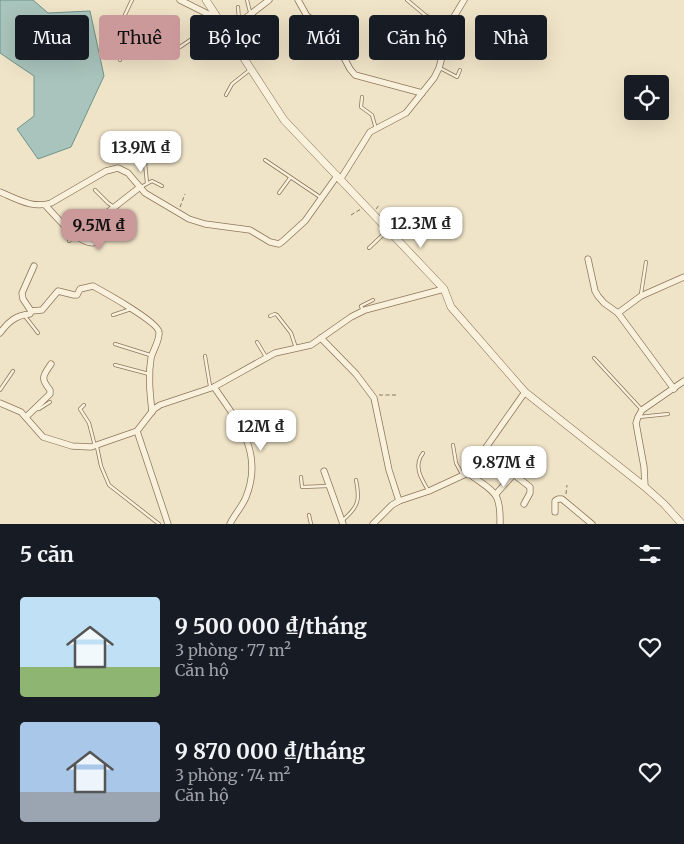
<!DOCTYPE html>
<html lang="vi">
<meta charset="utf-8">
<style>
body{margin:0;font-family:Merriweather,serif;background:#242831;color:#f1f3f6;height:100vh;display:flex;flex-direction:column;font-size:19px;white-space:nowrap}
*{box-sizing:border-box;margin:0}
p{font-size:16px;color:#9ea1a6}
.icon{flex:none;width:28px;height:28px;fill:none;stroke:currentColor;stroke-width:2;stroke-linecap:round;stroke-linejoin:round}
.map{position:relative;height:524px;overflow:hidden}
.details{display:flex;flex-direction:column;background:#171b24;flex:1}
.details>*{flex:none}
.banner{position:absolute;left:15px;top:15px;width:655px;height:45px;display:flex;gap:10px}
.buttons{position:absolute;left:624px;top:75px;display:grid;gap:10px}
.buttons a{display:grid;place-items:center;width:45px;height:45px;border-radius:5px;background:#171b24;box-shadow:0 5px 20px #0002;font-size:25px}
.price{position:absolute;translate:-50% -42px;padding:0 11px;border-radius:10px;background:#fff;color:#222;font-size:16px;line-height:32px;filter:drop-shadow(0 1px 2px #0008)}
.price::after{content:'';position:absolute;left:50%;top:30px;width:15px;height:11px;margin-left:-8px;background:inherit;clip-path:polygon(0 0,100% 0,50% 100%)}
.price.active{background:#cc999b;color:#111}
ul{padding:0;list-style:none}
li{display:flex;align-items:center;gap:15px;height:125px;padding:0 20px}
li span{display:grid;place-items:center;flex:none;width:140px;height:100px;border-radius:5px;color:#555}
li>.icon{margin-inline-start:auto}
span .icon{width:60px;height:60px;fill:#fffc;stroke-width:1}
li b{font-size:21px}
h2{display:flex;justify-content:space-between;align-items:center;height:60px;padding:0 20px;font-size:21px}
.tag{padding:0 18px;border-radius:5px;background:#171b24;box-shadow:0 5px 20px #0002;font-size:18px;line-height:45px}
.tag.active{background:#cc999b;color:#111}
.map>svg:first-child{display:block}
.water{fill:#a9c4bc;stroke:#6f938a}
.lines{fill:none;stroke-linecap:round;stroke-linejoin:round}
.service-casing{stroke:#8d765c;stroke-width:4}
.minor-casing{stroke:#8d765c;stroke-width:7}
.tertiary-casing{stroke:#8d765c;stroke-width:8}
.path{stroke:#8d765c;stroke-width:1;stroke-dasharray:4 2.5;stroke-linecap:butt}
.service{stroke:#faf1dc;stroke-width:2.5}
.minor{stroke:#faf1dc;stroke-width:5.5}
.tertiary{stroke:#faf1dc;stroke-width:7}
</style>
<div class="map">
<svg width="684" height="524" viewBox="0 0 684 524">
<rect width="100%" height="100%" fill="#f0e4c8"/>
<!-- water -->
<polygon class="water" points="0,0 33,0 48,13 90,11 104,76 71,147 38,159 17,129 34,116 34,76 0,53"/>
<g class="lines">
<defs>
<g id="service">
<polyline points="247,0 250,12"/>
<polyline points="407,0 425,15 449,27"/>
<polyline points="238,7 239,20"/>
<polyline points="180,47 218,21"/>
<polyline points="120,60 115,32 122,21 132,0"/>
<polyline points="440,68 457,77 460,70"/>
<polyline points="226,95 232,84 251,69"/>
<polyline points="362,97 361,107 372,115 376,129"/>
<polyline points="265,160 320,197"/>
<polyline points="147,183 145,163 155,153"/>
<polyline points="141,187 152,181 162,186"/>
<polyline points="95,190 108,203 114,207"/>
<polyline points="279,193 290,178"/>
<polyline points="69,231 71,239 69,241"/>
<polyline points="369,248 388,230"/>
<polyline points="641,294 646,262"/>
<polyline points="363,311 361,306 373,300"/>
<polyline points="24,315 38,333"/>
<polyline points="113,315 131,309"/>
<polyline points="270,316 275,314 277,315 291,333 296,348"/>
<polyline points="257,342 266,357"/>
<polyline points="115,344 150,355"/>
<polyline points="205,356 210,386"/>
<polyline points="594,358 642,410"/>
<polyline points="115,365 149,374"/>
<polyline points="0,390 13,371"/>
<polyline points="84,405 80,409 89,423 95,446"/>
<polyline points="36,409 39,409 50,402"/>
<polyline points="639,417 668,414"/>
<polyline points="453,445 456,463 462,474"/>
<polyline points="97,447 101,466 109,485 159,524"/>
<path d="M423,453C413,466 421,478 428,490"/>
<polyline points="301,477 302,487 328,486"/>
<polyline points="309,515 311,524"/>
<path d="M343,520C359,506 360,500 356,480"/>
</g>
<g id="minor">
<polyline points="180,0 218,19"/>
<polyline points="298,0 307,16 330,31 350,69 355,75 422,93"/>
<polyline points="224,29 247,17 269,0"/>
<polyline points="340,180 370,132 406,113 434,78 439,68 452,20 464,0"/>
<path d="M0,192C17,199 33,209 51,203L106,171L118,168L128,173L145,193L189,219L205,224L250,230L270,242L279,244L283,241L305,221L337,176"/>
<path d="M45,205C56,216 77,243 93,243L107,230L108,212L140,187"/>
<polyline points="588,259 595,291 598,296 604,303 618,313 674,389"/>
<path d="M31,311L42,310L58,291L74,295H77L80,289L93,286C104,292 158,322 159,332C160,340 153,350 151,358C148,376 150,393 152,412"/>
<polyline points="618,313 641,296 684,277"/>
<path d="M0,333C8,322 16,315 30,314L31,311L23,299L22,293L34,266"/>
<polyline points="321,338 356,374 374,398 389,470 399,501"/>
<path d="M214,387C238,422 264,452 246,497C242,507 234,515 230,524"/>
<polyline points="0,403 21,412 43,437 72,446 91,447 137,431 154,409 160,405 214,387 275,353 311,345 351,317 365,310 444,289"/>
<path d="M26,417L50,394V390C40,378 43,376 51,364"/>
<polyline points="137,431 168,524"/>
<polyline points="324,471 343,524"/>
<path d="M468,473C493,492 501,490 500,524"/>
<polyline points="645,487 644,467 636,423 638,417 642,410 684,381"/>
<polyline points="496,494 513,475 516,476 530,487 530,493 524,504"/>
<polyline points="555,512 555,501 558,499 562,499 592,524"/>
<polyline points="373,524 392,505 399,501 429,491 468,473 525,392"/>
</g>
<polyline id="tertiary" points="206,0 284,120 444,289 451,307 525,392 645,487 664,504 682,524"/>
</defs>
<!-- service casing -->
<use href="#service" class="service-casing"/>
<!-- minor casing -->
<use href="#minor" class="minor-casing"/>
<!-- tertiary casing -->
<use href="#tertiary" class="tertiary-casing"/>
<!-- path -->
<g class="path">
<polyline points="180,207 185,194"/>
<polyline points="376,209 380,204"/>
<polyline points="351,215 361,209"/>
<polyline points="379,395 396,395"/>
<polyline points="566,494 567,485"/>
</g>
<!-- service -->
<use href="#service" class="service"/>
<!-- minor -->
<use href="#minor" class="minor"/>
<!-- tertiary -->
<use href="#tertiary" class="tertiary"/>
</g>
</svg>
<div class="buttons">
<a><svg class="icon" aria-label="locate" viewBox="0 0 24 24"><circle cx="12" cy="12" r="6"/><path d="M12 2v4M12 18v4M2 12h4M18 12h4"/></svg></a>
</div>
<b class="price" style="left:141px;top:173px">13.9M ₫</b>
<b class="price" style="left:421px;top:249px">12.3M ₫</b>
<b class="price active" style="left:99px;top:251px">9.5M ₫</b>
<b class="price" style="left:261px;top:452px">12M ₫</b>
<b class="price" style="left:504px;top:488px">9.87M ₫</b>
<div class="banner">
<a class="tag">Mua</a>
<a class="tag active">Thuê</a>
<a class="tag">Bộ lọc</a>
<a class="tag">Mới</a>
<a class="tag">Căn hộ</a>
<a class="tag">Nhà</a>
</div>
</div>
<section class="details">
<h2>5 căn<svg class="icon" aria-label="filters" viewBox="0 0 24 24"><path d="M4 7h16M4 17h16"/><circle cx="9" cy="7" r="2"/><circle cx="15" cy="17" r="2"/></svg></h2>
<ul>
<li><span style="background:linear-gradient(#bfe0f5 70%,#8fb573 0)"><svg class="icon" aria-label="home" viewBox="0 0 24 24"><path d="M3 11l9-7 9 7M6 9v11h12V9"/></svg></span><div><b>9 500 000 ₫/tháng</b><p>3 phòng · 77 m²</p><p>Căn hộ</p></div><svg class="icon" aria-label="heart" viewBox="0 0 24 24"><path d="M12 20l-8-8c-3-5 5-10 8-4 3-6 11-1 8 4z"/></svg></li>
<li><span style="background:linear-gradient(#a9c7e8 70%,#9aa5b1 0)"><svg class="icon" aria-label="home" viewBox="0 0 24 24"><path d="M3 11l9-7 9 7M6 9v11h12V9"/></svg></span><div><b>9 870 000 ₫/tháng</b><p>3 phòng · 74 m²</p><p>Căn hộ</p></div><svg class="icon" aria-label="heart" viewBox="0 0 24 24"><path d="M12 20l-8-8c-3-5 5-10 8-4 3-6 11-1 8 4z"/></svg></li>
</ul>
</section>
